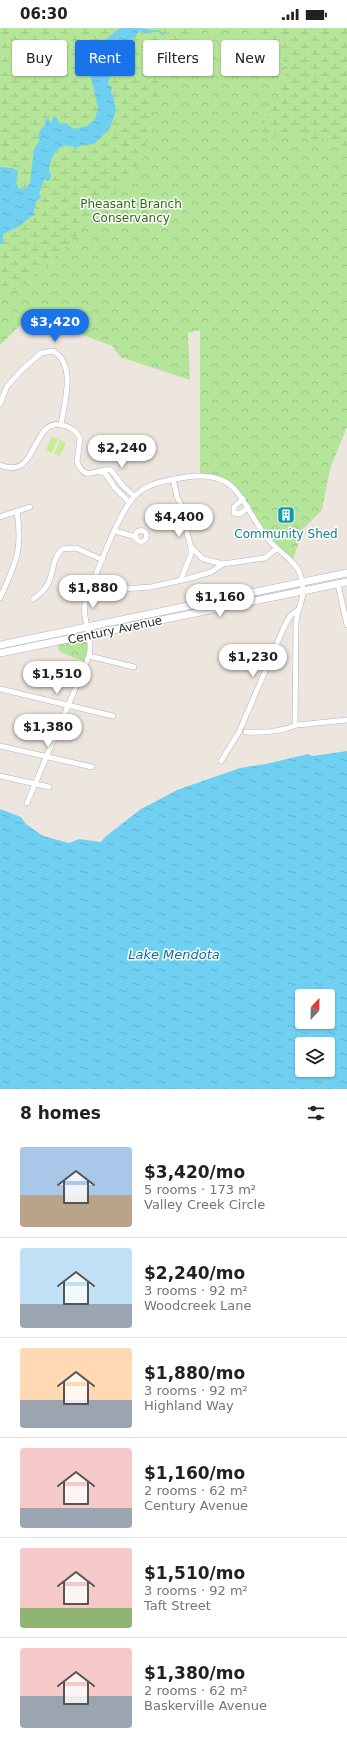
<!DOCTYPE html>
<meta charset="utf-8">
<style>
body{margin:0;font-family:"DejaVu Sans",sans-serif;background:#f2f2f2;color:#202124;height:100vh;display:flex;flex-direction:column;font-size:15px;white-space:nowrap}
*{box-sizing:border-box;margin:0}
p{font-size:13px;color:#757577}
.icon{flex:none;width:22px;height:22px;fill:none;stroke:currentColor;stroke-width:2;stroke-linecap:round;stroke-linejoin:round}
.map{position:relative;height:1061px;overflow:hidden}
.drawer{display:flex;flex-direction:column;background:#fff;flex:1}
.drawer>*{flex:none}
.banner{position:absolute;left:12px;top:12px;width:323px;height:36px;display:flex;gap:8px}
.needle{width:26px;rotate:22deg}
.tools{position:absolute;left:295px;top:961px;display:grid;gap:8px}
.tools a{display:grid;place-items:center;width:40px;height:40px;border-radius:4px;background:#fff;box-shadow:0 1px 3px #0004;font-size:20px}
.price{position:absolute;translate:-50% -34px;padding:0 9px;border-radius:14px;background:#fff;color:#222;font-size:13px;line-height:26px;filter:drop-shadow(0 1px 2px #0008)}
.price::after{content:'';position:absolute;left:50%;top:24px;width:12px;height:9px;margin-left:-6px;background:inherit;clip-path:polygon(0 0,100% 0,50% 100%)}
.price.active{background:#1a73e8;color:#fff}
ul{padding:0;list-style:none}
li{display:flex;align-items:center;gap:12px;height:100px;padding:0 20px}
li+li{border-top:1px solid #e0e0e0}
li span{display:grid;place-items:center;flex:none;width:112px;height:80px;border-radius:4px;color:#555}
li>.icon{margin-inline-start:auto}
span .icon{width:48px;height:48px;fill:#fffc;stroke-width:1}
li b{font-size:17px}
h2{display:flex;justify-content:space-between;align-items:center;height:48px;padding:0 20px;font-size:17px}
.tag{padding:0 14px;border-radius:4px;background:#fff;box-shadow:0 1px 3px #0004;font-size:14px;line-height:36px}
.tag.active{background:#1a73e8;color:#fff}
.status{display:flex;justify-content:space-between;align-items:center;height:28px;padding:0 20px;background:#fff;direction:ltr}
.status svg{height:11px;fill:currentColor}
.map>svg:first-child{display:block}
.forest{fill:url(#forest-crowns)}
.wetland{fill:url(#wetland-marsh)}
.pitch{fill:#c8ec95}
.water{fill:url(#water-ripples);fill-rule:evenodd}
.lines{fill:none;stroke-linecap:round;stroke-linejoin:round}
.stream{stroke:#6fd0f1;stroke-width:1.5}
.street-casing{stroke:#b1b4bf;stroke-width:6}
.secondary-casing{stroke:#b1b4bf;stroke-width:8}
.street{stroke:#fff;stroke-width:5}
.secondary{stroke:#fff;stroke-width:7}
.labels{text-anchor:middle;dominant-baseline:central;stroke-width:3;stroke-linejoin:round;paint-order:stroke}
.park-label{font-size:12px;fill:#2b6b19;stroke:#fff}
.culture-label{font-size:12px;fill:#0d838f;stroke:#fff}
.street-label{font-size:12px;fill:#2b2b2b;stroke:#fff}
.water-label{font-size:13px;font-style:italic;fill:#0b6ea0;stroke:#fff}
</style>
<div class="status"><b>06:30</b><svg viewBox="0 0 49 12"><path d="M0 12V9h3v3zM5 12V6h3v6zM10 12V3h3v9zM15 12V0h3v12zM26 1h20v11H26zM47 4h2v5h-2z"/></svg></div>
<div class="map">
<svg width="347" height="1061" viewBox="0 0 347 1061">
<defs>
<pattern id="forest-crowns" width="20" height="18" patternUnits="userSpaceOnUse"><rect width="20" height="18" fill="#b4e599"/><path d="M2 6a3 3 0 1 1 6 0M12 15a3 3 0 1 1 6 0" fill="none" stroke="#9bc584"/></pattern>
<pattern id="wetland-marsh" width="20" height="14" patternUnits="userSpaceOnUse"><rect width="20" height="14" fill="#b4e599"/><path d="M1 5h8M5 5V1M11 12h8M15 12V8" fill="none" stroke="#9bc584"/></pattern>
<pattern id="water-ripples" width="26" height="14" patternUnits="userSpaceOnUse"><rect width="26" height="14" fill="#6fd0f1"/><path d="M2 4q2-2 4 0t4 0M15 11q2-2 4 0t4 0" fill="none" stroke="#60b3cf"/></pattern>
</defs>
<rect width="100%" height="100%" fill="#ede6de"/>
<!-- forest -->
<g class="forest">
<polygon points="0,0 347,0 347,399 330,441 322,482 304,500 292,534 276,521 231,457 200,447 200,302 188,305 190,352 120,329 112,318 31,287 0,317"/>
<polygon points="89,607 86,634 60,624 56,614"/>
</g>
<!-- wetland -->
<g class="wetland">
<polygon points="0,0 120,0 106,11 97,28 90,47 98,81 95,91 87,98 73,101 70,98 60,96 54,88 51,95 48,93 40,102 38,110 40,112 34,121 30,155 26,160 20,161 17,157 17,148 12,140 0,139"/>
<path d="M140,0H207L195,6L172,26L150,83L144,129L110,174L39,245L0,272V216L3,215V206C13,200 23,199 30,189C35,183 34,171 41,170L39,165C41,158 45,152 48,145C50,142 49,139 50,136C53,122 63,115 77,120L83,117L94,116L110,100L116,82L113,67L110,65L111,58L108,57C109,45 108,37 117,28V24L139,3H154Z"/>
<polygon points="243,0 347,0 347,121 322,111 314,114 291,104 272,110 260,103 278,69 288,39 270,13"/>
</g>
<!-- pitch -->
<g class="pitch">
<polygon points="52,408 58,411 52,425 46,422"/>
<polygon points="60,412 66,415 60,428 54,426"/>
</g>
<!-- water -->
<g class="water">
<path d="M120,0H140L157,3H150L152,6L139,3C134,12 123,16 117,24V28L111,34L109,40L110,47L108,57L112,58L111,65L113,67L116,82L110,100L94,116L83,117L75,120C59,111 50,129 49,144L51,146L50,152L47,153L45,150L39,165L41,170L37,172L33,184H35V187L30,189L20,198L3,206V216H0V139L12,140L18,143C17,150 14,156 20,161L26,160L30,155L34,121L40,112L38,110C39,103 41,101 46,96L44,92L48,91L51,95L54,88L56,89L60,96L66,95L74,101L87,98L95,91L98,81L90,44L106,11Z"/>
<path d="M347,723V1061H0V781L21,789L26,796L43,808L69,815L79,811L101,814L105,809L141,781L177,762L240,740L266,736L308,726L312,728ZM302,968H328V994H302ZM302,1016H328V1042H302Z"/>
</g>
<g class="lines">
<!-- stream -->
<polyline class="stream" points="150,3 159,3 163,7"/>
<defs>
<g id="street">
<path d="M0,376L7,358L25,339L41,325L53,323C77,336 64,376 61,397"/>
<path d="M0,437C41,454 29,385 66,398C73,401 76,403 80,410L77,434C86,456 97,439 111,442L123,458L134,468"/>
<polyline points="101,444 105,445 115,460 129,474"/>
<polyline points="173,451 177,469 185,484 187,505 191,519 203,531 223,536"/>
<polyline points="243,471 234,479 234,485 240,486 248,479"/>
<polyline points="0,489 30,479"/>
<circle cx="141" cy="508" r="5.5"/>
<polyline points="115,503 136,509"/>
<polyline points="181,551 191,526 191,519"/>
<polyline points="338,556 347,597"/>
<polyline points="90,563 102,566 108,566 122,561 151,559 187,551 211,544 223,536 265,530 276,521"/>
<path d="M0,570C16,534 23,523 17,483"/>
<path d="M33,571C60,553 46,538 62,521L76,520L103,532"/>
<polyline points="89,628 134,639"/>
<polyline points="0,661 113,688"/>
<path d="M246,704C262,705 282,703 297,697L347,692"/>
<polyline points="0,718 92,739"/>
<polyline points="221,733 239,704 285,597 291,587 299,581"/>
<polyline points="0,748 49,759"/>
<path d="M27,775L89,628C94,608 80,590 86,571C97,546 119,480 138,465C149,455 166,453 180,450C240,439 238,473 268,511C278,524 297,533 301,549C307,572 297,577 296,596L295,697"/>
</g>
<g id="secondary">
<polyline points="0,617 347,545"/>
<polyline points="0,625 347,554"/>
</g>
</defs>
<!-- street casing -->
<use href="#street" class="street-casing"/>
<!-- secondary casing -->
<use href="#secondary" class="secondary-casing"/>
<!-- street -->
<use href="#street" class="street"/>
<!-- secondary -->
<use href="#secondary" class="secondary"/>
</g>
<!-- icons -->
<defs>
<symbol id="building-square" viewBox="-11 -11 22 22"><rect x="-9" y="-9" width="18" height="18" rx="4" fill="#0f9aa8" stroke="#fff"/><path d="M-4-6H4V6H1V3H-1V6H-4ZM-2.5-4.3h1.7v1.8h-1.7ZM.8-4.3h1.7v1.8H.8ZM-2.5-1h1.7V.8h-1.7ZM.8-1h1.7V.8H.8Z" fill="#fff"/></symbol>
</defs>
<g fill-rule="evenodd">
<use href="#building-square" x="276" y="477" width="20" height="20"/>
</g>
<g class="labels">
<!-- park labels -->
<g class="park-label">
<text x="131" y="176">Pheasant Branch<tspan x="131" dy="14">Conservancy</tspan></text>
</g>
<!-- culture labels -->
<g class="culture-label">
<text x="286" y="506">Community Shed</text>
</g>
<!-- street labels -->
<g class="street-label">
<text transform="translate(115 602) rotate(-12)">Century Avenue</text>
</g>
<!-- water labels -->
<g class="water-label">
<text x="174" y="926">Lake Mendota</text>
</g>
</g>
</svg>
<div class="tools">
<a><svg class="needle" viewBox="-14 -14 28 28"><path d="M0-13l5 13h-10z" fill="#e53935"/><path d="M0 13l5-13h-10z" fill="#757577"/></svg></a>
<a><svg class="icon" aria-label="layers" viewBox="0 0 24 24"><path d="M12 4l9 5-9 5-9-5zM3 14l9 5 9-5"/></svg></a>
</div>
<b class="price active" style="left:55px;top:315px">$3,420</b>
<b class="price" style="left:122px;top:441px">$2,240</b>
<b class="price" style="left:179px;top:510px">$4,400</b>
<b class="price" style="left:93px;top:581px">$1,880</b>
<b class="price" style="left:220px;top:590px">$1,160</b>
<b class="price" style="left:253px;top:650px">$1,230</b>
<b class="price" style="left:57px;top:667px">$1,510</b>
<b class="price" style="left:48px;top:720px">$1,380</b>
<div class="banner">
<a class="tag">Buy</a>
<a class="tag active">Rent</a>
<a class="tag">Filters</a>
<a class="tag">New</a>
</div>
</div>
<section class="drawer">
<h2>8 homes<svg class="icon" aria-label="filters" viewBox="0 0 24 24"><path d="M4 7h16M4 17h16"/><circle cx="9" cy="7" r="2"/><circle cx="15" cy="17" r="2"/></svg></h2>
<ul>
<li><span style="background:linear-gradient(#a9c7e8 60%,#b9a48a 0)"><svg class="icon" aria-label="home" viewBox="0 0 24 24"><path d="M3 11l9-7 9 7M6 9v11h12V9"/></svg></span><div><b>$3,420/mo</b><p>5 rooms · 173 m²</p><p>Valley Creek Circle</p></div></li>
<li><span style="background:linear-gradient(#bfe0f5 70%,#9aa5b1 0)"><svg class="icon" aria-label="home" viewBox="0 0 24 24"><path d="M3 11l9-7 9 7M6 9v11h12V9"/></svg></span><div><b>$2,240/mo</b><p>3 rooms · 92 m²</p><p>Woodcreek Lane</p></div></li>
<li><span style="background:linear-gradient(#ffd9b3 65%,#9aa5b1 0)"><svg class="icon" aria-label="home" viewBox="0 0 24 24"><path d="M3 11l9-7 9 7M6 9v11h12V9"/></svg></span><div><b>$1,880/mo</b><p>3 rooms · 92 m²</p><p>Highland Way</p></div></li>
<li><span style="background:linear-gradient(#f6c9c9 75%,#9aa5b1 0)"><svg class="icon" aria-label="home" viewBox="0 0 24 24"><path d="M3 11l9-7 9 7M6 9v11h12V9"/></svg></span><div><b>$1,160/mo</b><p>2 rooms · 62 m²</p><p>Century Avenue</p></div></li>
<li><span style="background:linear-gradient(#f6c9c9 75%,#8fb573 0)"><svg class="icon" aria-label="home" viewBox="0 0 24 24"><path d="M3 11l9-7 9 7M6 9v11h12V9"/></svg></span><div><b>$1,510/mo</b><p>3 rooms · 92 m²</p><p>Taft Street</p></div></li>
<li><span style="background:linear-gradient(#f6c9c9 60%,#9aa5b1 0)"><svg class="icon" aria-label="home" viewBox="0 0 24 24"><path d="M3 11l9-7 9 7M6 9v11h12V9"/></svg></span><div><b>$1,380/mo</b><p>2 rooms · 62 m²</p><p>Baskerville Avenue</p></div></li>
</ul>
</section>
